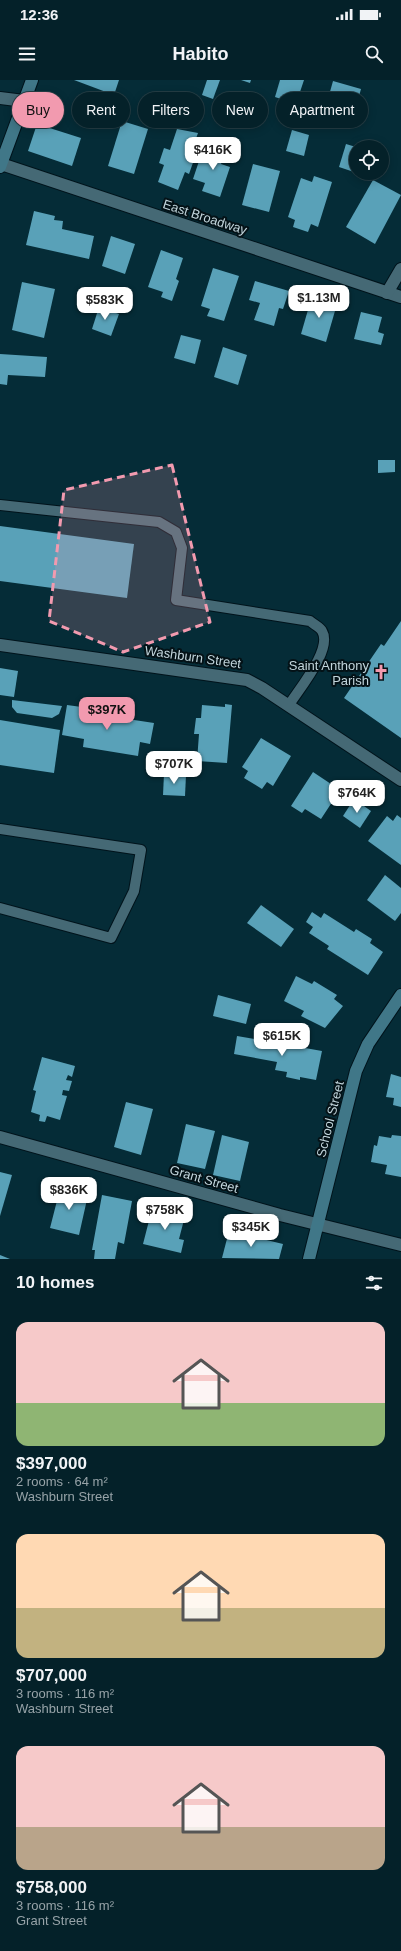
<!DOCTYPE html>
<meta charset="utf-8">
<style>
body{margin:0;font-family:Arial,sans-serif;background:#122e35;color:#f1f3f6;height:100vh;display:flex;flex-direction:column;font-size:15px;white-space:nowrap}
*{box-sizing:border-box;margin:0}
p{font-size:13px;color:#97a3a8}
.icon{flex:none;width:22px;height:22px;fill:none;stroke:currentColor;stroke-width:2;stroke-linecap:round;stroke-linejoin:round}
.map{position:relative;height:1179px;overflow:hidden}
.side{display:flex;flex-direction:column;background:#042129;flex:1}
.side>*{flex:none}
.guide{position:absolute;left:12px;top:12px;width:377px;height:36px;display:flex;gap:8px}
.fabs{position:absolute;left:349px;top:60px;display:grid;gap:8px}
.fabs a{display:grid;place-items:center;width:40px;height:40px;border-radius:50%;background:#042129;box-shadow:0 2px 10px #0003,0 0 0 1px #253e46;font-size:20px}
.price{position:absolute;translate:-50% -34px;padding:0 9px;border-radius:8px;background:#fff;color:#222;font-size:13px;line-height:26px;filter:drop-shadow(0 1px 2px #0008)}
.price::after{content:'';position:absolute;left:50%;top:24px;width:12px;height:9px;margin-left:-6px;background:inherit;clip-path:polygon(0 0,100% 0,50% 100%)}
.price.selected{background:#f29aaf;color:#111}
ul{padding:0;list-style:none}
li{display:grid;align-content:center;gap:8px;height:212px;padding:0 16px}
li span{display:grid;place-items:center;height:124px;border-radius:12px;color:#555}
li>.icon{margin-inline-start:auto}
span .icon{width:72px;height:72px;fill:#fffc;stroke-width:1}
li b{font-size:17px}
h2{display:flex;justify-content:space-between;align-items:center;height:48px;padding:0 16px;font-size:17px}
.chip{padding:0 14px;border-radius:18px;background:#042129;box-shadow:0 2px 10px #0003,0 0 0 1px #253e46;font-size:14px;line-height:36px}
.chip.selected{background:#f29aaf;color:#111}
.status{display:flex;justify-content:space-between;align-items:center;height:28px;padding:0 20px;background:#042129;direction:ltr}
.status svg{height:11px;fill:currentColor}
header{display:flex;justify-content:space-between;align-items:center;height:52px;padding:0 16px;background:#042129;font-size:18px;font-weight:700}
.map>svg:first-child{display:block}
.building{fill:#59a1b8}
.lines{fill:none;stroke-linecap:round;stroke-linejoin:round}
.lane-casing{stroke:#00131b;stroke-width:12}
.street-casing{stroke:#00131b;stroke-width:14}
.secondary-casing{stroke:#00131b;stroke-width:14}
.lane{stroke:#456975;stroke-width:10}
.street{stroke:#456975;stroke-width:12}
.secondary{stroke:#407788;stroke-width:12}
.marked{fill:#f29aaf;fill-opacity:0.2;stroke:#f29aaf;stroke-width:3;stroke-dasharray:8 5;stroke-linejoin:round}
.labels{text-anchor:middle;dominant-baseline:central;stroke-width:4;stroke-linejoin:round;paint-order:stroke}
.street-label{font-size:13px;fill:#c2d5dc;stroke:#041217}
.poi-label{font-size:13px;fill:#c2d5dc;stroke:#041217;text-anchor:end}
</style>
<div class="status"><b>12:36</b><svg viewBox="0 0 49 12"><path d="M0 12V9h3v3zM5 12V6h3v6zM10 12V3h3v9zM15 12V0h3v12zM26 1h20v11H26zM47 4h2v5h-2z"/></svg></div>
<header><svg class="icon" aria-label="menu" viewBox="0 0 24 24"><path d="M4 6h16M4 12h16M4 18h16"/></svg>Habito<svg class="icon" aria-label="search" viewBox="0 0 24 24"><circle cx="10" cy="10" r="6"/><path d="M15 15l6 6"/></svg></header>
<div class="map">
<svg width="401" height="1179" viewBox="0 0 401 1179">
<rect width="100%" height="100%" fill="#052c37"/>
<!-- building -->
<g class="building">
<polygon points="74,0 119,0 114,15"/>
<polygon points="207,0 220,0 213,19 202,15"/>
<polygon points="241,0 251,0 250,3"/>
<polygon points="280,0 304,0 296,24 275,17"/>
<polygon points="333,1 361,9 352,41 324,33"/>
<polygon points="122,41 148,49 134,94 108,86"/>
<polygon points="37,44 81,58 72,86 28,71"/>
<polygon points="177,49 198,53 190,75 195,77 189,94 185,92 178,110 158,102 164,85 159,83 164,68 170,70"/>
<polygon points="292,50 309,55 304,76 286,71"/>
<polygon points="212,62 227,67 221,84 230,87 220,117 202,111 205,103 193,99 200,78 206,80"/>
<polygon points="346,64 356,67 356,84 354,92 339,87"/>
<polygon points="253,84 280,91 269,132 242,125"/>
<polygon points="314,96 332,102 318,147 311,144 308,152 293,147 295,140 288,137 301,98 312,102"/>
<polygon points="373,100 401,115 375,164 346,147"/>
<polygon points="34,131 55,136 54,140 63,141 62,149 94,156 89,179 26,165"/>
<polygon points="111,156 135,164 125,194 102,186"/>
<polygon points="161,170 183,178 176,199 179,201 172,221 161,217 163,212 148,207"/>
<polygon points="213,188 239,196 224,241 207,236 210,229 201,226"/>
<polygon points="255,201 289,211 283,229 279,228 274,246 254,240 260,223 249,220"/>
<polygon points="22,202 55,209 44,258 12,250"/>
<polygon points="312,216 337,224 326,262 301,254"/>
<polygon points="99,227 119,234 111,256 92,249"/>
<polygon points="361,232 382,237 378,252 384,254 381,265 354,259"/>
<polygon points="181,255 201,260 195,284 174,278"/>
<polygon points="223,267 247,275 238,305 214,297"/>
<polygon points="0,274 47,277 45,297 8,295 7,305 0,304"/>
<polygon points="378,380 395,380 395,392 378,393"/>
<polygon points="0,446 134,464 127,518 0,501"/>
<polygon points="401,541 401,658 344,618 381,564 384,566"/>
<polygon points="0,588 18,591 14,617 0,615"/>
<polygon points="12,620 62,626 59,634 52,638 17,633 12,627"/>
<polygon points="225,624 232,625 227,683 197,681 199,654 194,654 196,638 201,638 202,625 225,627"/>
<polygon points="67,625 89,628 88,633 154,643 150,664 140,662 138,676 83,667 84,659 62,655"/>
<polygon points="0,640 60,650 54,693 0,685"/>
<polygon points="261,658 291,676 273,706 267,702 262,709 244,698 248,691 242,687"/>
<polygon points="313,692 340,710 321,739 305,729 302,733 291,726"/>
<polygon points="164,694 186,695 185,716 163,715"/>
<polygon points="354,719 371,731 360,748 343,736"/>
<polygon points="397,735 401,738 401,785 368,761 387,736 393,741"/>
<polygon points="385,795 401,808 401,833 395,841 367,820"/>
<polygon points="261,825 294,849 281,867 247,843"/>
<polygon points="312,832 321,838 324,833 354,852 356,849 372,859 370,863 383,872 368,895 327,869 329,866 309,853 313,847 306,842"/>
<polygon points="296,896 312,904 314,901 337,915 334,919 343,926 325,948 301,936 304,931 284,921"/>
<polygon points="218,915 251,924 246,944 213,936"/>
<polygon points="237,956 322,971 316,1000 300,997 300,1000 286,997 287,992 275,990 277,982 234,974"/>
<polygon points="42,977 75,986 72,997 68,995 66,1000 72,1001 69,1011 63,1010 62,1015 67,1016 60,1040 47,1036 45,1042 39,1041 40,1035 31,1032 36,1011 33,1010"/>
<polygon points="391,994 401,997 401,1027 393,1025 394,1018 386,1017"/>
<polygon points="126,1022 153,1029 141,1075 114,1067"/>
<polygon points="186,1044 215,1051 205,1089 177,1083"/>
<polygon points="222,1055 249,1062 240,1101 213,1095"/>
<polygon points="392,1055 401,1056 401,1097 385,1094 387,1085 371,1082 374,1065 377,1066 379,1056 391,1058"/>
<polygon points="0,1092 12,1095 0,1136"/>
<polygon points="68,1107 83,1111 82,1114 88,1115 79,1155 50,1148 60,1109 67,1111"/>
<polygon points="102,1115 132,1121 124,1164 118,1162 115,1179 94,1179 95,1170 92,1170"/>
<polygon points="152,1129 185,1136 179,1159 184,1160 181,1173 143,1164"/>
<polygon points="229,1151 283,1164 279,1179 222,1178"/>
<polygon points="0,1175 10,1179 0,1179"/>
</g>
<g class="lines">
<defs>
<g id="lane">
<path d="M0,425L159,442L176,452L182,468L176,520L310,541C313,544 320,547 322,551C333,569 299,609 289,625"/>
<polyline points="0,749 141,770 134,811 111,858 0,828"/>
</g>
<g id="street">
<polyline points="0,18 24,21"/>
<polyline points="1,84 401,217"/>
<polyline points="387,213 401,189"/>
<polyline points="0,565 247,600 262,608 401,700"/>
<polyline points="0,1057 280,1135 401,1165"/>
</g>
<g id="secondary">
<polyline points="0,87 32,0"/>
<polyline points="309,1179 356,991 368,964 401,915"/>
</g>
</defs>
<!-- lane casing -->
<use href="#lane" class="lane-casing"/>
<!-- street casing -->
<use href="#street" class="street-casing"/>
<!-- secondary casing -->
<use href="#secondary" class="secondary-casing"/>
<!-- lane -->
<use href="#lane" class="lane"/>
<!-- street -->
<use href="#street" class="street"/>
<!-- secondary -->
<use href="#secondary" class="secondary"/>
</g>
<!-- marked area -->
<path class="marked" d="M172,385L210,542L123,572L49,541L64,410Z"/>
<!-- icons -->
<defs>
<symbol id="church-bare" viewBox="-9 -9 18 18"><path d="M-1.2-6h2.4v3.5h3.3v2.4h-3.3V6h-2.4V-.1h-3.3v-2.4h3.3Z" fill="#f29aaf" stroke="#041217" stroke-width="2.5" paint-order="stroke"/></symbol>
</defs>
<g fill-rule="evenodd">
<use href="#church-bare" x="370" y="581" width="22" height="22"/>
</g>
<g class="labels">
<!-- street labels -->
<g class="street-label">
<text transform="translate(205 137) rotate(18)">East Broadway</text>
<text transform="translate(193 577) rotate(8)">Washburn Street</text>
<text transform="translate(330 1039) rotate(-76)">School Street</text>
<text transform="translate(204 1099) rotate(16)">Grant Street</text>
</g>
<!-- poi labels -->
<g class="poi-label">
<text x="369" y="585">Saint Anthony<tspan x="369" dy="15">Parish</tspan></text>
</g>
</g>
</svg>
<div class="fabs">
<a><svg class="icon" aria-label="locate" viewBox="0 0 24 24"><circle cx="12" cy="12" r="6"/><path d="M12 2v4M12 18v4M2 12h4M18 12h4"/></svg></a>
</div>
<b class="price" style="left:213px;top:91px">$416K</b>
<b class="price" style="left:319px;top:239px">$1.13M</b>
<b class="price" style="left:105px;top:241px">$583K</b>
<b class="price selected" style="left:107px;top:651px">$397K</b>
<b class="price" style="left:174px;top:705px">$707K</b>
<b class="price" style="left:357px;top:734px">$764K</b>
<b class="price" style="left:282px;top:977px">$615K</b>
<b class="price" style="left:69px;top:1131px">$836K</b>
<b class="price" style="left:165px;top:1151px">$758K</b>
<b class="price" style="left:251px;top:1168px">$345K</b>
<div class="guide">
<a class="chip selected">Buy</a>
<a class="chip">Rent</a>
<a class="chip">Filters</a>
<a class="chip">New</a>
<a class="chip">Apartment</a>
</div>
</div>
<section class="side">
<h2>10 homes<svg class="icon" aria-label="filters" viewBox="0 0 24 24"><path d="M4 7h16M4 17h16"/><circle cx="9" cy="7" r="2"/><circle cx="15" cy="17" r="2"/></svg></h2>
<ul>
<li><span style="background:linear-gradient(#f6c9c9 65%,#8fb573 0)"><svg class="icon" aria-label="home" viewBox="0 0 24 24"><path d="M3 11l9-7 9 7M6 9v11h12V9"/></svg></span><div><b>$397,000</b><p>2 rooms · 64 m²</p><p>Washburn Street</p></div></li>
<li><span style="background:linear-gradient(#ffd9b3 60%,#c2b280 0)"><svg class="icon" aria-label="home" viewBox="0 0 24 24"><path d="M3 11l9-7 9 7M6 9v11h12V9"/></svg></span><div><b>$707,000</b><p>3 rooms · 116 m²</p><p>Washburn Street</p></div></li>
<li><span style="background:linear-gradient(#f6c9c9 65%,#b9a48a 0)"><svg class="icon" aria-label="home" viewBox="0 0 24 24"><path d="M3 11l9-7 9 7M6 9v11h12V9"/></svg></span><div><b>$758,000</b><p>3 rooms · 116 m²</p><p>Grant Street</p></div></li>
</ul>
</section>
